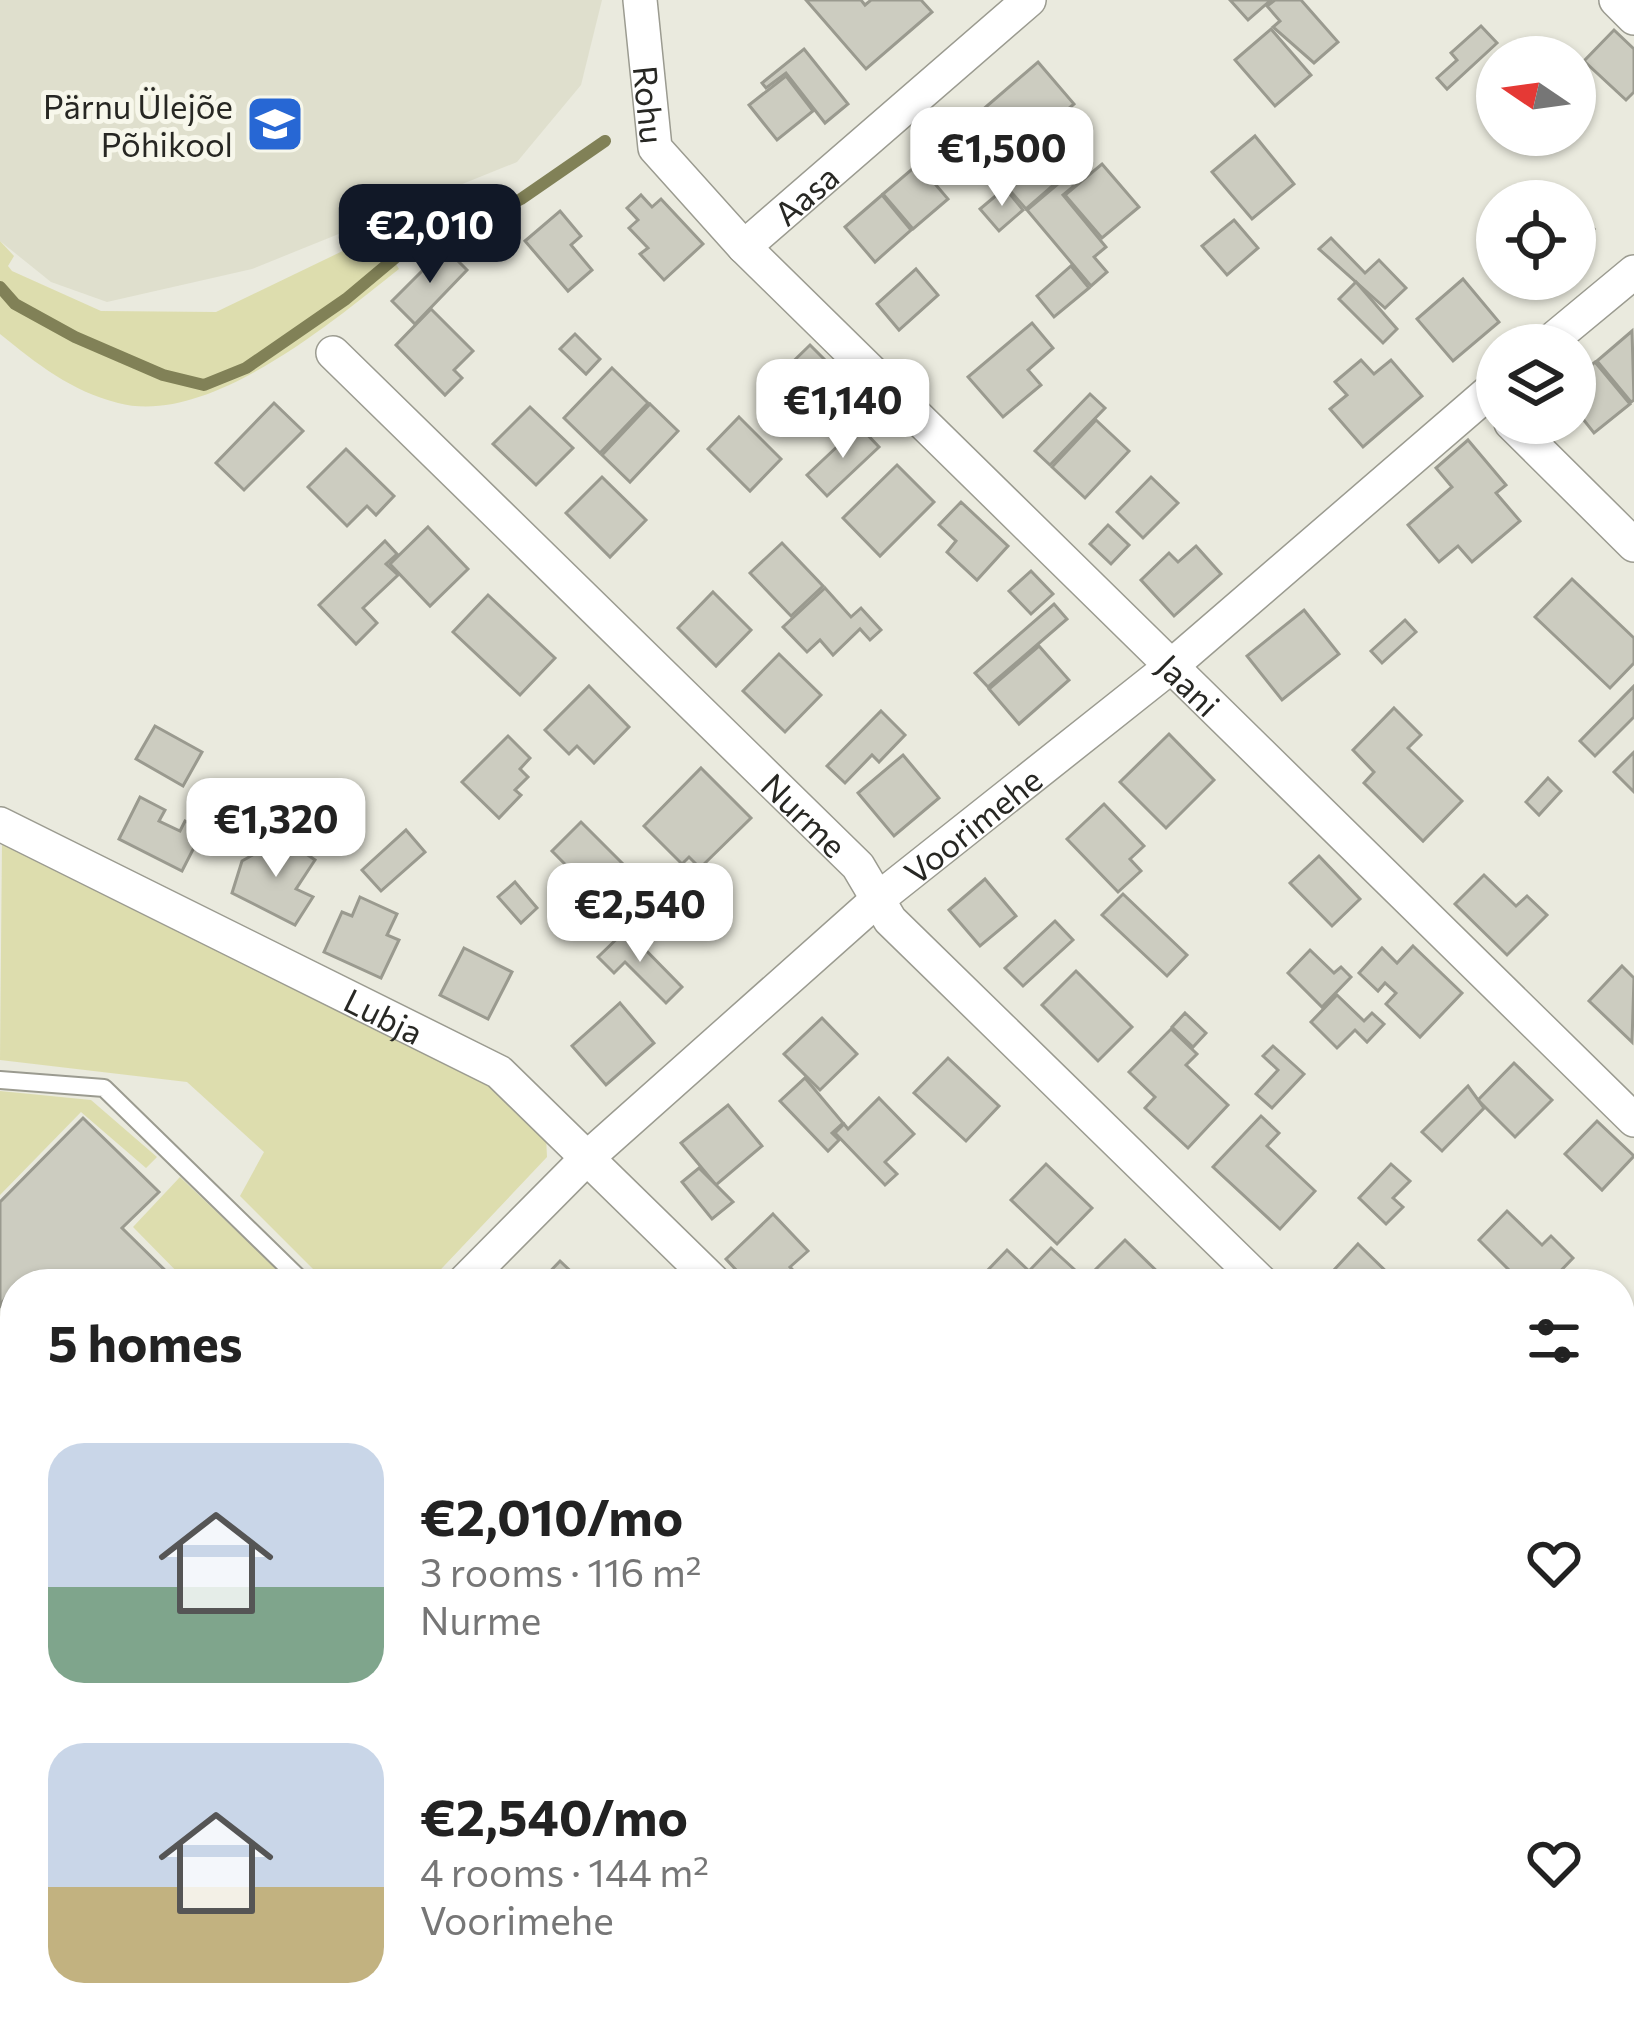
<!DOCTYPE html>
<meta charset="utf-8">
<style>
body{margin:0;font-family:Commissioner,sans-serif;background:#f2f2f2;color:#222;height:100vh;display:flex;flex-direction:column;font-size:45px;white-space:nowrap}
*{box-sizing:border-box;margin:0}
p{font-size:39px;color:#767676}
.icon{flex:none;width:66px;height:66px;fill:none;stroke:currentColor;stroke-width:2;stroke-linecap:round;stroke-linejoin:round}
.map{position:relative;flex:1;overflow:hidden}
.sheet{position:absolute;left:0px;top:1269px;width:1635px;height:771px;display:flex;flex-direction:column;background:#fff;border-radius:48px 48px 0 0;box-shadow:0 3px 9px #0004}
.sheet>*{flex:none}
.needle{width:78px;rotate:283deg}
.fabs{position:absolute;left:1476px;top:36px;display:grid;gap:24px}
.fabs a{display:grid;place-items:center;width:120px;height:120px;border-radius:50%;background:#fff;box-shadow:0 3px 9px #0004;font-size:60px}
.price{position:absolute;translate:-50% -102px;padding:0 27px;border-radius:24px;background:#fff;color:#222;font-size:39px;line-height:78px;filter:drop-shadow(0 3px 6px #0008)}
.price::after{content:'';position:absolute;left:50%;top:72px;width:36px;height:27px;margin-left:-18px;background:inherit;clip-path:polygon(0 0,100% 0,50% 100%)}
.price.on{background:#111827;color:#fff}
ul{padding:0;list-style:none}
li{display:flex;align-items:center;gap:36px;height:300px;padding:0 48px}
li span{display:grid;place-items:center;flex:none;width:336px;height:240px;border-radius:36px;color:#555}
li>.icon{margin-inline-start:auto}
span .icon{width:144px;height:144px;fill:#fffc;stroke-width:1}
li b{font-size:51px}
h2{display:flex;justify-content:space-between;align-items:center;height:144px;padding:0 48px;font-size:51px}
.map>svg:first-child{display:block}
.built{fill:#dfdfcd}
.green{fill:#ddddae}
.lines{fill:none;stroke-linecap:round;stroke-linejoin:round}
.stream{stroke:#818157;stroke-width:12}
.building{fill:#ccccc0;stroke:#9a9a8f;stroke-width:3}
.service-casing{stroke:#9b9b90;stroke-width:20}
.minor-casing{stroke:#9b9b90;stroke-width:36}
.service{stroke:#fff;stroke-width:16}
.minor{stroke:#fff;stroke-width:33}
.labels{text-anchor:middle;dominant-baseline:central;stroke-width:10;stroke-linejoin:round;paint-order:stroke}
.street-label{font-size:33px;fill:#272723;stroke:#f7f7eb}
.poi-label{font-size:33px;fill:#272723;stroke:#f7f7eb;text-anchor:end}
</style>
<div class="map">
<svg width="1634" height="2038" viewBox="0 0 1634 2038">
<rect width="100%" height="100%" fill="#eaeade"/>
<!-- built -->
<polygon class="built" points="0,0 602,0 581,85 517,162 252,269 107,302 51,282 0,241"/>
<!-- green -->
<g class="green">
<path d="M378,234L399,269C332,322 208,427 118,403C71,391 37,364 0,334V241L14,256L8,266L12,271L101,311L216,312Z"/>
<polygon points="2,842 481,1079 546,1136 547,1157 427,1284 328,1284 240,1196 264,1152 187,1082 0,1060"/>
<polygon points="0,1091 91,1100 157,1157 146,1168 81,1112 0,1195"/>
<polygon points="180,1177 292,1284 189,1284 133,1227"/>
<polygon points="15,1300 15,1572 0,1558 0,1315"/>
<polygon points="0,1614 15,1629 15,1692 0,1707"/>
</g>
<g class="lines">
<!-- stream -->
<polyline class="stream" points="0,287 15,304 75,337 163,375 204,385 246,368 346,299 401,253 450,236 521,199 605,141"/>
</g>
<!-- building -->
<g class="building">
<polygon points="806,0 861,0 865,5 871,0 921,0 932,12 866,69"/>
<polygon points="1230,0 1271,0 1248,20"/>
<polygon points="1275,0 1301,0 1338,42 1314,63 1273,27 1280,21 1267,6"/>
<polygon points="1481,26 1497,43 1447,89 1437,78 1457,60 1451,53"/>
<polygon points="1271,29 1311,75 1275,106 1235,60"/>
<polygon points="1614,30 1634,49 1634,92 1626,100 1584,61"/>
<polygon points="804,49 848,104 825,123 786,73 766,88 762,83"/>
<polygon points="1038,62 1074,104 1038,135 1025,119 995,145 973,118"/>
<polygon points="786,76 813,111 777,140 749,105"/>
<polygon points="1255,136 1294,184 1252,219 1212,172"/>
<polygon points="1046,153 1065,175 1026,209 1006,186"/>
<polygon points="918,164 948,199 913,229 883,194"/>
<polygon points="1102,164 1139,207 1102,238 1065,195"/>
<polygon points="1066,177 1074,186 1063,195 1106,247 1094,257 1107,272 1091,286 1027,210"/>
<polygon points="1005,188 1023,210 999,231 980,209"/>
<polygon points="641,195 652,207 661,199 703,244 664,280 640,254 648,248 629,228 638,220 627,208"/>
<polygon points="882,195 911,230 875,262 845,227"/>
<polygon points="560,211 581,236 571,245 592,270 568,291 525,241"/>
<polygon points="1578,212 1594,229 1575,247 1575,215"/>
<polygon points="1234,220 1258,248 1227,275 1202,246"/>
<polygon points="1331,238 1365,273 1379,260 1406,288 1385,308 1319,249"/>
<polygon points="445,248 467,270 415,324 392,301"/>
<polygon points="1071,266 1089,288 1054,317 1037,296"/>
<polygon points="916,269 938,295 899,330 877,304"/>
<polygon points="1463,279 1499,322 1453,361 1417,319"/>
<polygon points="1356,282 1397,329 1383,343 1339,299"/>
<polygon points="431,309 473,351 454,370 462,378 445,395 396,345"/>
<polygon points="1032,323 1053,348 1028,370 1041,385 1003,417 968,377"/>
<polygon points="1632,331 1634,400 1631,402 1597,361"/>
<polygon points="575,334 600,359 586,374 560,349"/>
<polygon points="810,345 846,381 805,421 769,385"/>
<polygon points="1361,360 1374,374 1391,360 1422,396 1363,447 1330,409 1347,395 1335,382"/>
<polygon points="1595,362 1630,404 1594,433 1575,409 1575,379"/>
<polygon points="612,368 648,403 600,453 564,418"/>
<polygon points="1090,394 1105,408 1050,465 1035,451"/>
<polygon points="274,403 303,431 244,490 216,463"/>
<polygon points="650,404 678,431 630,482 602,455"/>
<polygon points="530,407 573,448 536,485 493,444"/>
<polygon points="739,417 781,459 750,491 708,449"/>
<polygon points="1096,420 1129,451 1085,498 1052,467"/>
<polygon points="859,426 879,447 827,496 807,475"/>
<polygon points="1468,440 1506,485 1496,493 1520,521 1472,562 1458,546 1439,562 1408,525 1452,487 1436,468"/>
<polygon points="346,449 394,496 376,515 367,506 347,526 308,487"/>
<polygon points="897,465 934,502 880,556 843,518"/>
<polygon points="602,477 646,520 610,557 566,513"/>
<polygon points="1151,477 1178,503 1143,538 1117,512"/>
<polygon points="961,502 1008,546 977,580 947,552 956,541 939,525"/>
<polygon points="1108,525 1129,545 1111,564 1090,544"/>
<polygon points="428,527 468,569 430,606 390,564"/>
<polygon points="385,541 397,554 386,564 398,575 363,608 377,623 356,644 319,605"/>
<polygon points="782,543 823,586 791,616 750,573"/>
<polygon points="1196,546 1221,574 1174,616 1141,580 1169,553 1178,562"/>
<polygon points="1031,571 1053,594 1031,614 1009,591"/>
<polygon points="1572,579 1634,638 1634,663 1610,688 1535,617"/>
<polygon points="825,588 851,617 861,608 881,630 870,640 860,629 833,655 820,640 807,652 783,627"/>
<polygon points="713,592 751,630 716,666 678,628"/>
<polygon points="488,595 555,658 520,695 453,632"/>
<polygon points="1054,604 1067,619 988,687 975,673"/>
<polygon points="1304,610 1339,654 1282,700 1247,656"/>
<polygon points="1405,620 1416,632 1382,663 1371,651"/>
<polygon points="1039,646 1069,680 1019,724 989,689"/>
<polygon points="779,654 821,695 785,732 743,691"/>
<polygon points="589,686 629,727 594,763 577,746 569,754 545,730"/>
<polygon points="1634,686 1634,717 1595,756 1580,741"/>
<polygon points="1394,708 1421,735 1408,748 1462,801 1423,841 1364,783 1374,772 1353,750"/>
<polygon points="881,711 905,735 879,762 872,755 845,783 827,766"/>
<polygon points="155,726 202,752 183,786 136,759"/>
<polygon points="1169,734 1214,780 1166,828 1120,782"/>
<polygon points="508,736 530,758 520,769 528,777 515,790 521,795 499,818 462,782"/>
<polygon points="1634,752 1634,792 1614,772"/>
<polygon points="903,755 939,798 894,836 858,793"/>
<polygon points="701,768 751,818 700,868 689,857 682,864 644,826"/>
<polygon points="1548,778 1561,791 1539,815 1526,802"/>
<polygon points="140,797 165,810 159,821 180,831 185,821 203,830 182,871 119,839"/>
<polygon points="1104,804 1144,846 1130,859 1141,871 1118,892 1067,839"/>
<polygon points="581,822 676,917 646,946 552,851"/>
<polygon points="406,830 425,852 381,891 362,870"/>
<polygon points="283,838 315,860 296,889 313,897 295,925 232,893 242,861"/>
<polygon points="1319,856 1360,899 1332,926 1290,883"/>
<polygon points="1484,875 1516,906 1527,896 1547,915 1507,955 1455,904"/>
<polygon points="985,879 1016,916 980,946 949,910"/>
<polygon points="515,882 537,908 521,923 498,897"/>
<polygon points="1123,894 1187,955 1167,976 1102,915"/>
<polygon points="360,897 397,914 387,935 399,940 381,978 324,952 342,912 352,916"/>
<polygon points="1055,921 1073,940 1023,986 1005,968"/>
<polygon points="626,930 682,987 666,1003 625,962 614,973 598,957"/>
<polygon points="1413,946 1462,993 1420,1037 1386,1004 1396,993 1385,983 1378,991 1359,973 1382,948 1397,963"/>
<polygon points="464,948 512,972 488,1019 440,995"/>
<polygon points="1310,950 1334,973 1341,967 1351,977 1322,1007 1288,973"/>
<polygon points="1622,966 1634,978 1632,1042 1589,1001"/>
<polygon points="1076,971 1132,1027 1098,1061 1042,1005"/>
<polygon points="1337,995 1364,1021 1372,1013 1384,1024 1367,1042 1355,1030 1337,1048 1311,1022"/>
<polygon points="620,1003 654,1043 606,1085 572,1046"/>
<polygon points="1185,1013 1206,1033 1193,1047 1172,1027"/>
<polygon points="822,1018 857,1054 820,1090 784,1054"/>
<polygon points="1171,1029 1197,1054 1186,1065 1228,1105 1188,1148 1145,1108 1155,1097 1129,1072"/>
<polygon points="1273,1046 1304,1074 1272,1108 1256,1094 1278,1070 1263,1056"/>
<polygon points="948,1058 999,1106 966,1141 914,1093"/>
<polygon points="1514,1063 1552,1100 1515,1137 1478,1100"/>
<polygon points="805,1078 843,1123 832,1133 839,1140 828,1151 780,1101"/>
<polygon points="1468,1086 1484,1108 1442,1151 1422,1132"/>
<polygon points="879,1098 914,1134 885,1162 897,1174 885,1185 835,1133 844,1124 848,1129"/>
<polygon points="728,1105 762,1146 716,1185 681,1143"/>
<polygon points="1261,1116 1279,1133 1267,1146 1315,1191 1280,1229 1213,1167"/>
<polygon points="83,1118 159,1192 122,1228 179,1284 35,1284 28,1277 15,1284 0,1306 0,1202"/>
<polygon points="1597,1121 1634,1156 1602,1190 1565,1154"/>
<polygon points="1046,1164 1092,1208 1057,1244 1011,1200"/>
<polygon points="1391,1164 1410,1181 1393,1198 1403,1207 1386,1224 1359,1198"/>
<polygon points="699,1168 733,1202 712,1219 682,1182"/>
<polygon points="1507,1211 1542,1245 1551,1236 1573,1258 1548,1284 1523,1284 1479,1240"/>
<polygon points="773,1214 808,1251 790,1267 806,1284 749,1284 726,1259"/>
<polygon points="1125,1240 1170,1284 1099,1284 1090,1275"/>
<polygon points="1358,1244 1399,1284 1321,1284"/>
<polygon points="1051,1248 1075,1270 1062,1284 1002,1284 987,1271 1007,1250 1029,1271"/>
<polygon points="560,1261 584,1284 538,1284"/>
<polygon points="1468,1271 1482,1284 1456,1284"/>
<polygon points="1634,1311 1634,1345 1620,1331"/>
<polygon points="1634,1398 1634,1470 1626,1478 1620,1472 1620,1444 1625,1438 1620,1413"/>
<polygon points="1629,1508 1634,1513 1632,1581 1620,1569 1620,1518"/>
<polygon points="1620,1710 1634,1724 1634,1772 1623,1784"/>
<polygon points="15,1815 15,1871 0,1887 0,1831"/>
<polygon points="1634,1817 1634,1856 1629,1862 1634,1885 1623,1897 1620,1831"/>
<polygon points="243,2025 247,2025 261,2038 230,2038"/>
<polygon points="441,2025 472,2025 459,2038"/>
<polygon points="560,2025 593,2025 604,2036 573,2038"/>
<polygon points="1142,2025 1197,2025 1185,2038 1138,2038 1133,2034"/>
<polygon points="1524,2025 1593,2025 1581,2038 1538,2038"/>
</g>
<g class="lines">
<defs>
<g id="service">
<polyline points="0,1080 104,1088 305,1284"/>
<polyline points="0,1590 15,1604"/>
</g>
<g id="minor">
<path id="s1" d="M640,0L655,148L744,247L1634,1120"/>
<polyline points="1616,0 1634,18"/>
<path id="s2" d="M744,247L1029,0"/>
<polyline points="1546,345 1634,272"/>
<path id="s3" d="M333,353L858,866L890,920L1263,1284"/>
<polyline points="1511,423 1634,545"/>
<path id="s4" d="M0,824L499,1072L716,1284"/>
<path id="s5" d="M462,1284L587,1158L878,899L1169,668L1497,385"/>
<polyline points="1620,1633 1634,1647"/>
<polyline points="0,1746 15,1731"/>
<polyline points="341,2025 354,2038"/>
<polyline points="1472,2025 1486,2038"/>
<polyline points="1359,2038 1372,2025"/>
</g>
</defs>
<!-- service casing -->
<use href="#service" class="service-casing"/>
<!-- minor casing -->
<use href="#minor" class="minor-casing"/>
<!-- service -->
<use href="#service" class="service"/>
<!-- minor -->
<use href="#minor" class="minor"/>
</g>
<!-- icons -->
<defs>
<symbol id="school-square" viewBox="-11 -11 22 22"><rect x="-9" y="-9" width="18" height="18" rx="4" fill="#2767d4" stroke="#f7f7eb"/><path d="M0-5L7-2L0 1L-7-2ZM-4 1L0 2.5L4 1V4Q0 6-4 4Z" fill="#fff"/></symbol>
</defs>
<g fill-rule="evenodd">
<use href="#school-square" x="242" y="91" width="66" height="66"/>
</g>
<g class="labels">
<!-- street labels -->
<g class="street-label">
<text stroke="none"><textPath href="#s1" startOffset="105">Rohu</textPath></text>
<text stroke="none"><textPath href="#s2" startOffset="81">Aasa</textPath></text>
<text stroke="none"><textPath href="#s1" startOffset="906">Jaani</textPath></text>
<text stroke="none"><textPath href="#s3" startOffset="660">Nurme</textPath></text>
<text stroke="none"><textPath href="#s5" startOffset="687">Voorimehe</textPath></text>
<text stroke="none"><textPath href="#s4" startOffset="429">Lubja</textPath></text>
</g>
<!-- poi labels -->
<g class="poi-label">
<text x="233" y="105">Pärnu Ülejõe<tspan x="233" dy="38">Põhikool</tspan></text>
</g>
</g>
</svg>
<div class="fabs">
<a><svg class="needle" viewBox="-14 -14 28 28"><path d="M0-13l5 13h-10z" fill="#e53935"/><path d="M0 13l5-13h-10z" fill="#767676"/></svg></a>
<a><svg class="icon" aria-label="locate" viewBox="0 0 24 24"><circle cx="12" cy="12" r="6"/><path d="M12 2v4M12 18v4M2 12h4M18 12h4"/></svg></a>
<a><svg class="icon" aria-label="layers" viewBox="0 0 24 24"><path d="M12 4l9 5-9 5-9-5zM3 14l9 5 9-5"/></svg></a>
</div>
<b class="price" style="left:1002px;top:209px">€1,500</b>
<b class="price on" style="left:430px;top:286px">€2,010</b>
<b class="price" style="left:843px;top:461px">€1,140</b>
<b class="price" style="left:276px;top:880px">€1,320</b>
<b class="price" style="left:640px;top:965px">€2,540</b>
<section class="sheet">
<h2>5 homes<svg class="icon" aria-label="filters" viewBox="0 0 24 24"><path d="M4 7h16M4 17h16"/><circle cx="9" cy="7" r="2"/><circle cx="15" cy="17" r="2"/></svg></h2>
<ul>
<li><span style="background:linear-gradient(#c9d6e8 60%,#7fa58c 0)"><svg class="icon" aria-label="home" viewBox="0 0 24 24"><path d="M3 11l9-7 9 7M6 9v11h12V9"/></svg></span><div><b>€2,010/mo</b><p>3 rooms · 116 m²</p><p>Nurme</p></div><svg class="icon" aria-label="heart" viewBox="0 0 24 24"><path d="M12 20l-8-8c-3-5 5-10 8-4 3-6 11-1 8 4z"/></svg></li>
<li><span style="background:linear-gradient(#c9d6e8 60%,#c2b280 0)"><svg class="icon" aria-label="home" viewBox="0 0 24 24"><path d="M3 11l9-7 9 7M6 9v11h12V9"/></svg></span><div><b>€2,540/mo</b><p>4 rooms · 144 m²</p><p>Voorimehe</p></div><svg class="icon" aria-label="heart" viewBox="0 0 24 24"><path d="M12 20l-8-8c-3-5 5-10 8-4 3-6 11-1 8 4z"/></svg></li>
</ul>
</section>
</div>
